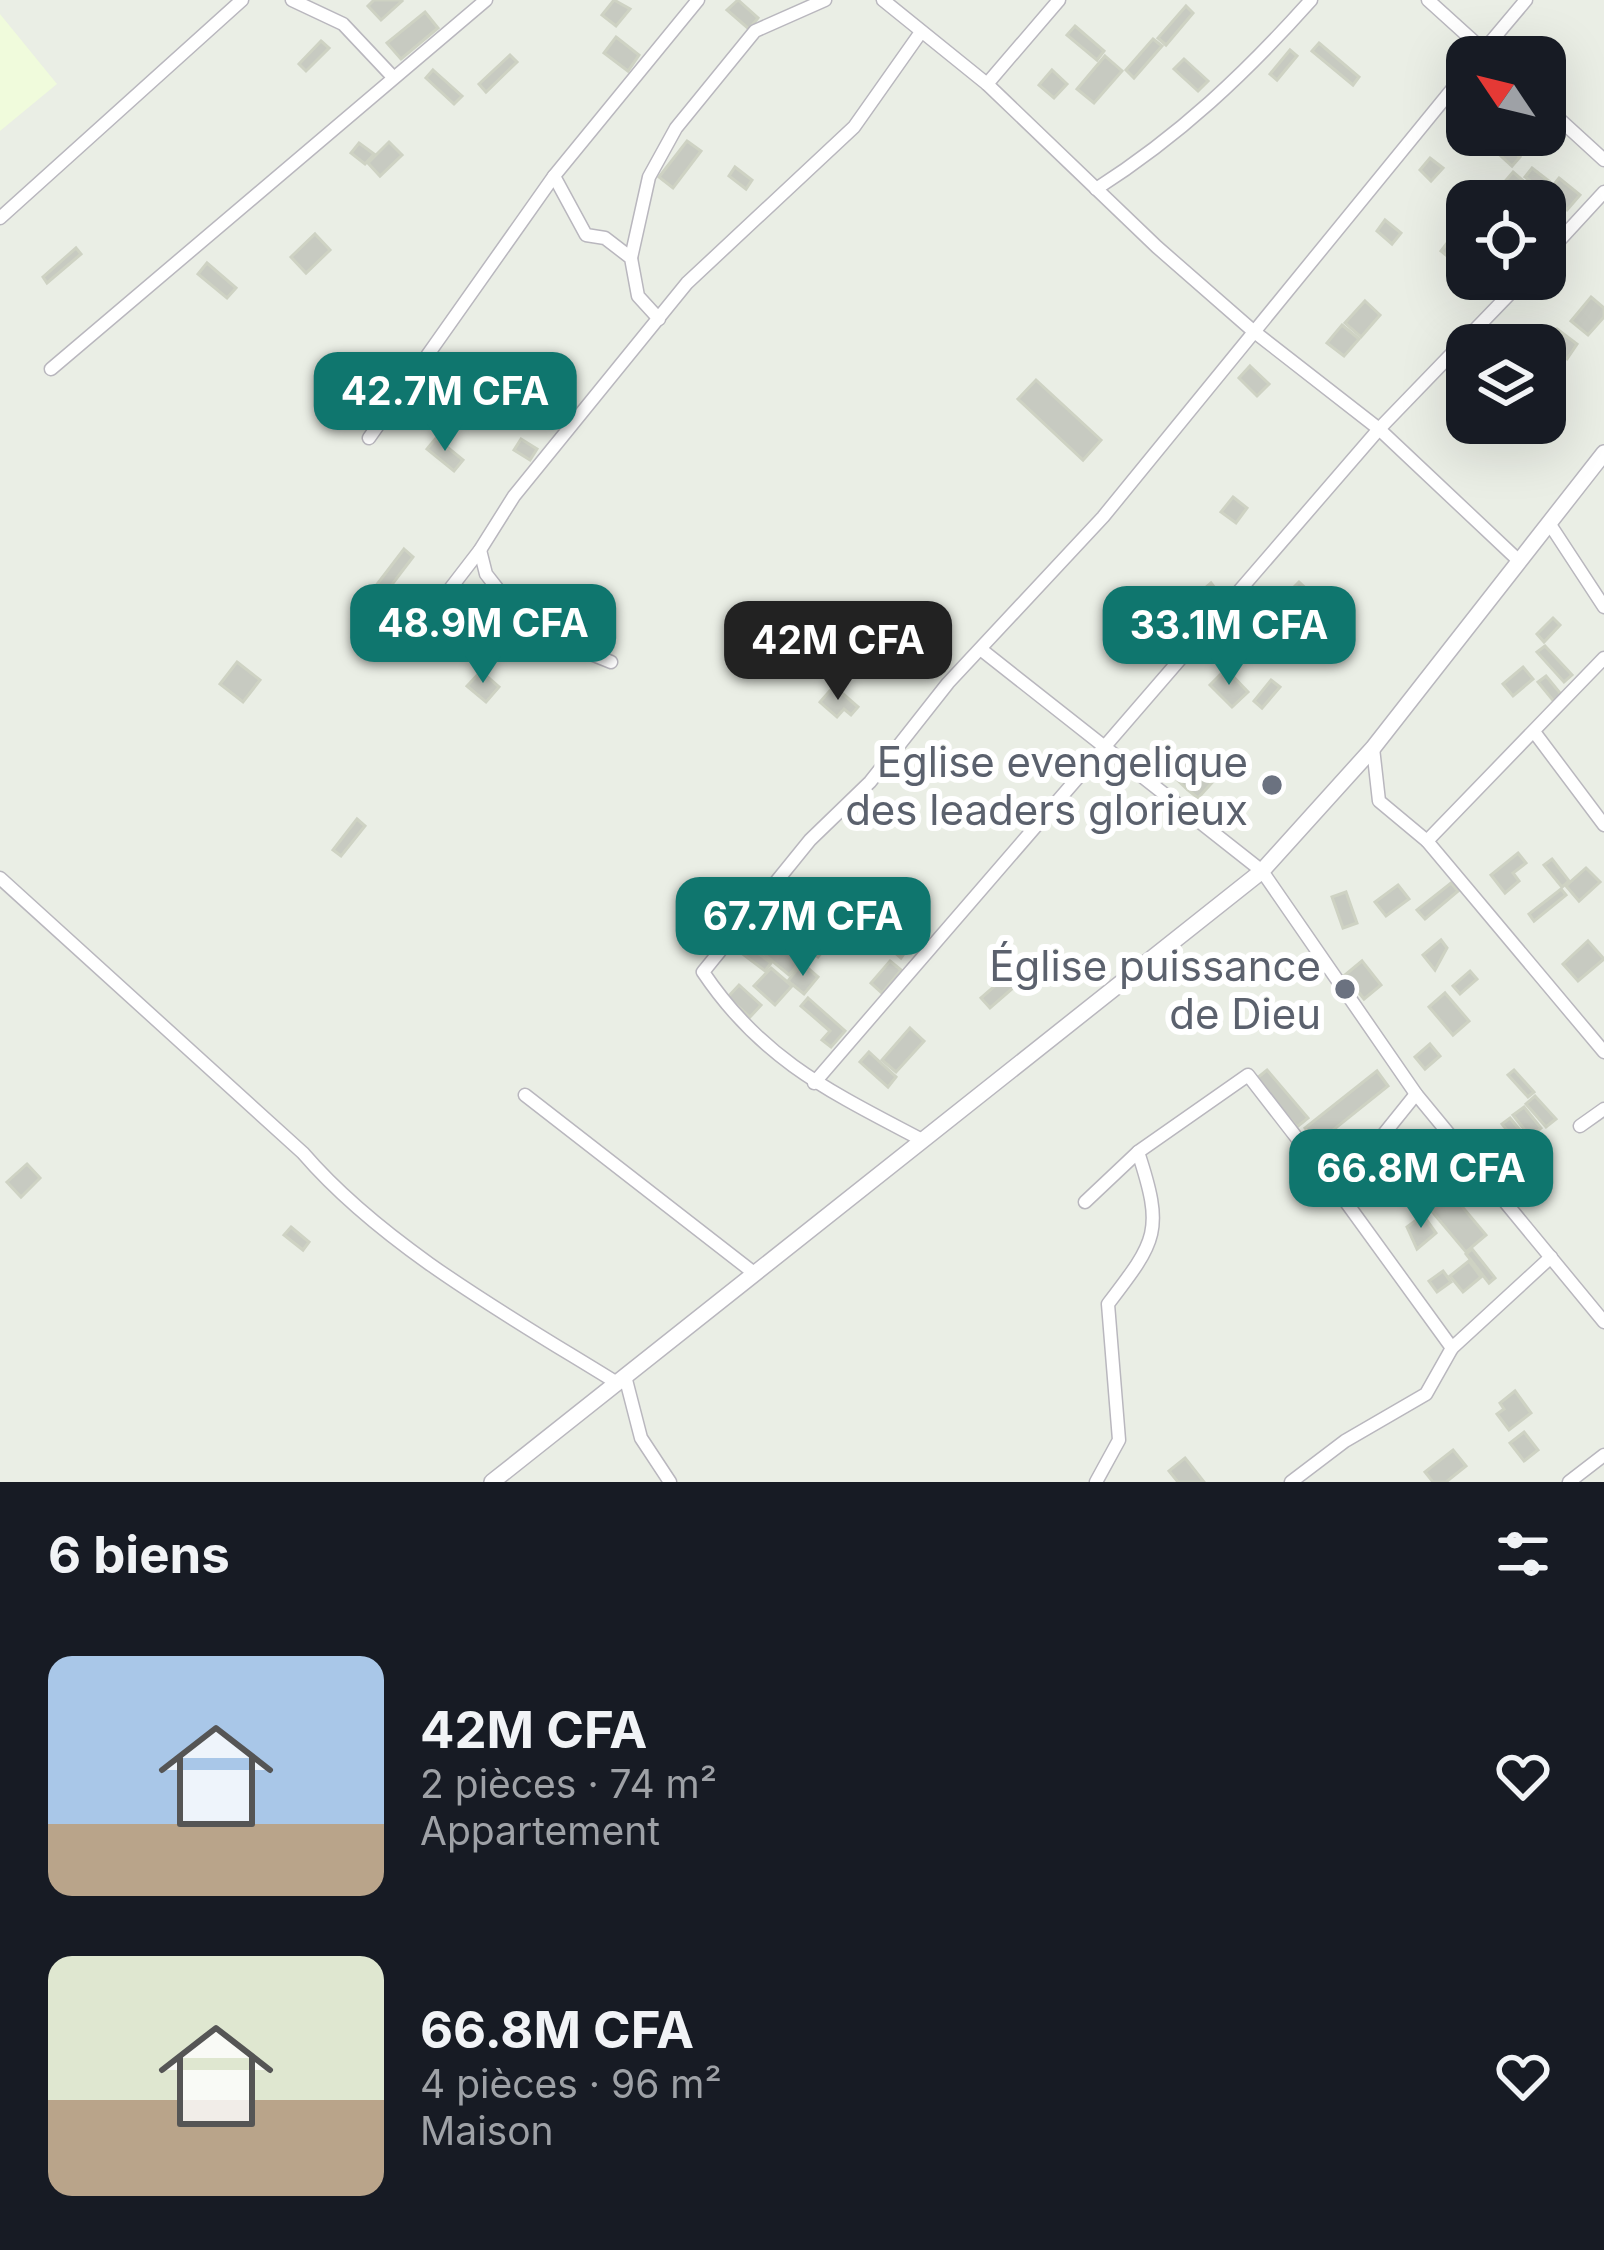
<!DOCTYPE html>
<html lang="fr">
<meta charset="utf-8">
<style>
body{margin:0;font-family:Inter,sans-serif;background:#20242c;color:#f1f3f6;height:100vh;display:flex;flex-direction:column;font-size:45px;white-space:nowrap}
*{box-sizing:border-box;margin:0}
p{font-size:39px;color:#9ea1a6}
.icon{flex:none;width:66px;height:66px;fill:none;stroke:currentColor;stroke-width:2;stroke-linecap:round;stroke-linejoin:round}
.map{position:relative;height:1482px;overflow:hidden}
.details{display:flex;flex-direction:column;background:#171b24;flex:1}
.details>*{flex:none}
.needle{width:78px;rotate:305deg}
.controls{position:absolute;left:1446px;top:36px;display:grid;gap:24px}
.controls a{display:grid;place-items:center;width:120px;height:120px;border-radius:24px;background:#171b24;box-shadow:0 12px 48px #0002;font-size:60px}
.price{position:absolute;translate:-50% -102px;padding:0 27px;border-radius:24px;background:#0f766e;color:#fff;font-size:39px;line-height:78px;filter:drop-shadow(0 3px 6px #0008)}
.price::after{content:'';position:absolute;left:50%;top:72px;width:36px;height:27px;margin-left:-18px;background:inherit;clip-path:polygon(0 0,100% 0,50% 100%)}
.price.active{background:#222;color:#fff}
ul{padding:0;list-style:none}
li{display:flex;align-items:center;gap:36px;height:300px;padding:0 48px}
li span{display:grid;place-items:center;flex:none;width:336px;height:240px;border-radius:24px;color:#555}
li>.icon{margin-inline-start:auto}
span .icon{width:144px;height:144px;fill:#fffc;stroke-width:1}
li b{font-size:51px}
h2{display:flex;justify-content:space-between;align-items:center;height:144px;padding:0 48px;font-size:51px}
.map>svg:first-child{display:block}
.commercial{fill:#f0fbdc}
.building{fill:#c7cac1;stroke:#ced2c3;stroke-width:3}
.lines{fill:none;stroke-linecap:round;stroke-linejoin:round}
.minor-casing{stroke:#b9b7be;stroke-width:15}
.tertiary-casing{stroke:#b9b7be;stroke-width:18}
.minor{stroke:#fff;stroke-width:12}
.tertiary{stroke:#fff;stroke-width:15}
.worship-dot{fill:#6b7280;stroke:#fff;stroke-width:4.5}
.labels{text-anchor:middle;dominant-baseline:central;stroke-width:12;stroke-linejoin:round;paint-order:stroke}
.worship-label{font-size:42px;fill:#5b616d;stroke:#fff;text-anchor:end}
</style>
<div class="map">
<svg width="1604" height="1482" viewBox="0 0 1604 1482">
<rect width="100%" height="100%" fill="#eaeee5"/>
<!-- commercial -->
<polygon class="commercial" points="0,14 57,84 0,131"/>
<!-- building -->
<g class="building">
<polygon points="374,0 401,0 402,1 381,20 368,6"/>
<polygon points="614,0 630,9 616,26 602,15"/>
<polygon points="738,0 758,18 749,29 727,10"/>
<polygon points="1186,6 1193,13 1166,45 1158,38"/>
<polygon points="425,12 438,28 401,59 387,43"/>
<polygon points="1075,26 1104,51 1097,60 1067,35"/>
<polygon points="616,37 639,55 628,71 604,53"/>
<polygon points="1153,39 1162,46 1134,78 1126,70"/>
<polygon points="321,41 329,48 306,71 299,64"/>
<polygon points="1319,43 1359,77 1353,85 1312,51"/>
<polygon points="1290,50 1297,56 1277,80 1270,74"/>
<polygon points="510,55 517,62 486,92 479,84"/>
<polygon points="1105,56 1122,71 1094,103 1077,89"/>
<polygon points="1184,59 1208,81 1198,91 1174,69"/>
<polygon points="433,70 462,96 454,104 426,78"/>
<polygon points="1052,70 1067,84 1054,98 1039,85"/>
<polygon points="1497,137 1520,157 1512,166 1490,146"/>
<polygon points="687,141 701,151 673,188 659,177"/>
<polygon points="389,142 402,155 380,176 368,163"/>
<polygon points="359,143 374,154 365,164 351,153"/>
<polygon points="1430,158 1443,168 1431,181 1420,170"/>
<polygon points="735,167 752,180 746,189 729,176"/>
<polygon points="1532,168 1549,181 1543,190 1525,177"/>
<polygon points="1513,172 1527,184 1515,198 1501,186"/>
<polygon points="1559,178 1580,195 1567,210 1547,193"/>
<polygon points="1385,220 1401,233 1392,244 1377,231"/>
<polygon points="315,234 330,250 306,273 291,257"/>
<polygon points="1451,238 1467,251 1467,272 1441,251"/>
<polygon points="76,248 81,254 47,283 43,277"/>
<polygon points="207,263 236,288 227,298 198,274"/>
<polygon points="1591,297 1604,308 1604,317 1588,335 1571,321"/>
<polygon points="1365,301 1380,315 1361,337 1345,323"/>
<polygon points="1342,325 1359,339 1344,356 1327,343"/>
<polygon points="1557,329 1577,344 1567,359 1546,344"/>
<polygon points="550,363 562,371 541,401 529,393"/>
<polygon points="1250,366 1269,384 1257,396 1239,378"/>
<polygon points="1036,380 1101,440 1083,460 1018,399"/>
<polygon points="510,397 519,408 504,422 494,411"/>
<polygon points="436,438 463,460 454,471 427,449"/>
<polygon points="521,439 537,449 530,460 514,450"/>
<polygon points="1233,497 1247,508 1236,523 1221,512"/>
<polygon points="404,549 413,557 374,608 365,600"/>
<polygon points="1299,582 1328,609 1322,615 1293,588"/>
<polygon points="1211,583 1218,592 1196,610 1189,602"/>
<polygon points="1553,618 1560,625 1544,642 1537,634"/>
<polygon points="1545,646 1572,675 1564,682 1537,652"/>
<polygon points="237,662 260,680 243,702 220,684"/>
<polygon points="1523,667 1533,679 1513,696 1503,684"/>
<polygon points="1226,669 1248,692 1232,707 1210,685"/>
<polygon points="481,671 499,687 486,702 467,686"/>
<polygon points="1546,676 1564,698 1556,704 1538,682"/>
<polygon points="1271,680 1280,687 1262,708 1254,701"/>
<polygon points="834,686 858,707 851,715 844,709 837,717 820,702"/>
<polygon points="1194,751 1208,764 1186,788 1172,775"/>
<polygon points="1219,757 1228,765 1198,798 1188,790"/>
<polygon points="357,819 365,826 341,856 333,850"/>
<polygon points="1518,853 1526,863 1513,873 1519,881 1505,893 1491,875"/>
<polygon points="1552,859 1569,881 1562,887 1544,865"/>
<polygon points="1586,868 1600,882 1579,901 1566,886"/>
<polygon points="1451,883 1458,891 1425,919 1417,910"/>
<polygon points="1398,885 1409,899 1386,916 1375,902"/>
<polygon points="1561,889 1566,895 1534,921 1529,914"/>
<polygon points="1346,892 1357,923 1343,928 1332,897"/>
<polygon points="856,917 871,930 849,953 835,939"/>
<polygon points="799,928 824,950 818,957 792,936"/>
<polygon points="883,931 906,951 901,958 877,937"/>
<polygon points="771,936 801,961 789,975 759,950"/>
<polygon points="1441,940 1447,948 1435,970 1423,955"/>
<polygon points="1588,941 1604,959 1578,981 1563,964"/>
<polygon points="746,944 771,963 765,971 740,952"/>
<polygon points="890,961 901,970 882,993 871,983"/>
<polygon points="1362,961 1381,985 1364,999 1345,975"/>
<polygon points="802,963 818,977 804,994 788,981"/>
<polygon points="771,968 792,986 775,1005 754,986"/>
<polygon points="1470,971 1477,979 1460,994 1453,986"/>
<polygon points="1005,977 1014,987 990,1008 981,998"/>
<polygon points="739,985 761,1005 750,1017 728,997"/>
<polygon points="1445,993 1469,1021 1453,1035 1429,1007"/>
<polygon points="808,998 845,1031 831,1047 822,1040 830,1031 801,1006"/>
<polygon points="910,1028 924,1041 896,1072 882,1060"/>
<polygon points="1430,1044 1440,1056 1425,1069 1415,1057"/>
<polygon points="869,1052 896,1077 888,1087 860,1062"/>
<polygon points="1267,1070 1308,1118 1297,1127 1256,1079"/>
<polygon points="1514,1070 1534,1092 1528,1097 1508,1075"/>
<polygon points="1377,1071 1388,1086 1317,1143 1305,1128"/>
<polygon points="1535,1096 1556,1119 1546,1127 1526,1104"/>
<polygon points="1524,1107 1541,1128 1530,1137 1513,1115"/>
<polygon points="1510,1118 1529,1141 1521,1148 1502,1124"/>
<polygon points="1407,1147 1419,1162 1402,1175 1391,1160"/>
<polygon points="27,1164 40,1178 21,1197 7,1182"/>
<polygon points="1432,1169 1448,1190 1426,1206 1410,1185"/>
<polygon points="1449,1191 1486,1235 1466,1252 1429,1208"/>
<polygon points="1423,1215 1436,1233 1417,1249 1407,1227"/>
<polygon points="291,1227 309,1242 303,1250 284,1235"/>
<polygon points="1472,1249 1495,1278 1489,1283 1466,1254"/>
<polygon points="1469,1261 1481,1277 1463,1292 1450,1276"/>
<polygon points="1443,1271 1451,1282 1437,1292 1429,1281"/>
<polygon points="1515,1391 1531,1413 1509,1430 1497,1414 1504,1409 1500,1403"/>
<polygon points="1524,1432 1538,1450 1524,1461 1510,1443"/>
<polygon points="1453,1450 1466,1466 1446,1482 1433,1482 1425,1472"/>
<polygon points="1185,1458 1204,1482 1178,1482 1169,1471"/>
</g>
<g class="lines">
<defs>
<g id="minor">
<polyline points="292,0 343,24 392,76"/>
<polyline points="883,0 987,84 1157,247 1252,330 1379,429 1517,559"/>
<polyline points="1428,0 1491,57"/>
<polyline points="1478,57 1526,0"/>
<polyline points="987,84 1059,0"/>
<polyline points="1545,106 1604,160"/>
<polyline points="554,176 586,235 605,238 631,258 638,296 659,319"/>
<path d="M1096,189C1179,136 1245,74 1311,0"/>
<polyline points="0,218 242,0"/>
<polyline points="1545,256 1604,192"/>
<polyline points="631,258 649,177 676,128 755,31 825,0"/>
<polyline points="51,369 486,0"/>
<polyline points="369,438 554,176 698,0"/>
<polyline points="1549,523 1604,607"/>
<polyline points="480,550 486,574 529,629 611,662"/>
<polyline points="403,650 480,550 514,496 687,283 854,127 921,32"/>
<polyline points="983,651 1262,871 1416,1094 1604,1322"/>
<polyline points="1535,733 1604,825"/>
<polyline points="1373,748 1379,801 1427,841 1604,1052"/>
<polyline points="1427,841 1604,658"/>
<path d="M0,878L303,1153C384,1247 512,1318 617,1383"/>
<polyline points="814,1083 1379,429 1524,279"/>
<polyline points="525,1095 754,1273"/>
<polyline points="1580,1126 1604,1109"/>
<path d="M922,1140C831,1092 762,1060 703,972L810,840L870,782L948,683L1103,517L1467,71"/>
<polyline points="1085,1202 1138,1152 1248,1075 1338,1191"/>
<polyline points="1452,1348 1551,1257"/>
<polyline points="625,1376 641,1438 670,1482"/>
<path d="M1096,1482L1119,1440L1108,1304C1157,1240 1164,1231 1138,1152"/>
<polyline points="1291,1482 1345,1441 1426,1394 1452,1348 1338,1191 1416,1094"/>
<polyline points="1569,1482 1604,1455"/>
</g>
<polyline id="tertiary" points="492,1482 1262,871 1373,748 1604,453"/>
</defs>
<!-- minor casing -->
<use href="#minor" class="minor-casing"/>
<!-- tertiary casing -->
<use href="#tertiary" class="tertiary-casing"/>
<!-- minor -->
<use href="#minor" class="minor"/>
<!-- tertiary -->
<use href="#tertiary" class="tertiary"/>
</g>
<!-- markers -->
<g class="worship-dot">
<circle cx="1272" cy="785" r="12"/>
<circle cx="1345" cy="989" r="12"/>
</g>
<g class="labels">
<!-- worship labels -->
<g class="worship-label">
<text x="1248" y="761">Eglise evengelique<tspan x="1248" dy="48">des leaders glorieux</tspan></text>
<text x="1321" y="965">Église puissance<tspan x="1321" dy="48">de Dieu</tspan></text>
</g>
</g>
</svg>
<div class="controls">
<a><svg class="needle" viewBox="-14 -14 28 28"><path d="M0-13l5 13h-10z" fill="#e53935"/><path d="M0 13l5-13h-10z" fill="#9ea1a6"/></svg></a>
<a><svg class="icon" aria-label="locate" viewBox="0 0 24 24"><circle cx="12" cy="12" r="6"/><path d="M12 2v4M12 18v4M2 12h4M18 12h4"/></svg></a>
<a><svg class="icon" aria-label="layers" viewBox="0 0 24 24"><path d="M12 4l9 5-9 5-9-5zM3 14l9 5 9-5"/></svg></a>
</div>
<b class="price" style="left:445px;top:454px">42.7M CFA</b>
<b class="price" style="left:483px;top:686px">48.9M CFA</b>
<b class="price" style="left:1229px;top:688px">33.1M CFA</b>
<b class="price active" style="left:838px;top:703px">42M CFA</b>
<b class="price" style="left:803px;top:979px">67.7M CFA</b>
<b class="price" style="left:1421px;top:1231px">66.8M CFA</b>
</div>
<section class="details">
<h2>6 biens<svg class="icon" aria-label="filters" viewBox="0 0 24 24"><path d="M4 7h16M4 17h16"/><circle cx="9" cy="7" r="2"/><circle cx="15" cy="17" r="2"/></svg></h2>
<ul>
<li><span style="background:linear-gradient(#a9c7e8 70%,#b9a48a 0)"><svg class="icon" aria-label="home" viewBox="0 0 24 24"><path d="M3 11l9-7 9 7M6 9v11h12V9"/></svg></span><div><b>42M CFA</b><p>2 pièces · 74 m²</p><p>Appartement</p></div><svg class="icon" aria-label="heart" viewBox="0 0 24 24"><path d="M12 20l-8-8c-3-5 5-10 8-4 3-6 11-1 8 4z"/></svg></li>
<li><span style="background:linear-gradient(#dfe7d0 60%,#b9a48a 0)"><svg class="icon" aria-label="home" viewBox="0 0 24 24"><path d="M3 11l9-7 9 7M6 9v11h12V9"/></svg></span><div><b>66.8M CFA</b><p>4 pièces · 96 m²</p><p>Maison</p></div><svg class="icon" aria-label="heart" viewBox="0 0 24 24"><path d="M12 20l-8-8c-3-5 5-10 8-4 3-6 11-1 8 4z"/></svg></li>
</ul>
</section>
